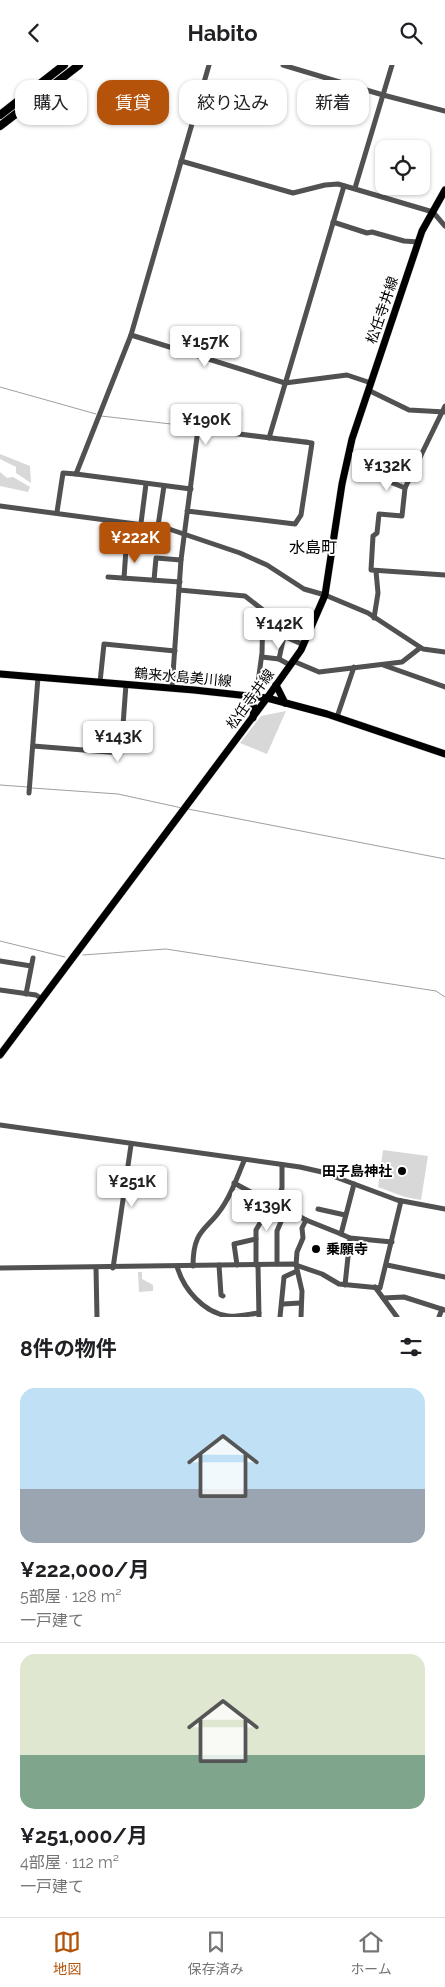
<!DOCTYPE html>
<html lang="ja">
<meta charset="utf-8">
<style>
body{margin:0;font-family:Raleway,"Noto Sans JP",sans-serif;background:#f6f6f6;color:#202124;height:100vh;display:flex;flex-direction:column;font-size:19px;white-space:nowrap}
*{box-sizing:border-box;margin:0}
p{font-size:16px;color:#757577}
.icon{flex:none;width:28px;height:28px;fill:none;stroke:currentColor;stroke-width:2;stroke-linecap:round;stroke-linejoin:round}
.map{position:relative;height:1252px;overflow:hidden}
.side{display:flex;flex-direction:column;background:#fff;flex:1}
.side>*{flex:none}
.banner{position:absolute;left:15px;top:15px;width:415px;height:45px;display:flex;gap:10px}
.buttons{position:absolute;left:375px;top:75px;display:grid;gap:10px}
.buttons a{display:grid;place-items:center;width:55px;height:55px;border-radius:10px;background:#fff;box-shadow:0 1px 4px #0004;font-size:25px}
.price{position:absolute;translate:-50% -42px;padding:0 11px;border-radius:5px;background:#fff;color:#222;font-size:16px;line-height:32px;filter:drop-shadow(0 1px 2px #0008)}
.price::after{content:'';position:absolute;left:50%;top:30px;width:15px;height:11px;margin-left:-8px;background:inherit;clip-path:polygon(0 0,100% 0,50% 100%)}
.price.on{background:#b45309;color:#fff}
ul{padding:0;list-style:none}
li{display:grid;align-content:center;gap:10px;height:265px;padding:0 20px}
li+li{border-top:1px solid #e0e0e0}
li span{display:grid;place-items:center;height:155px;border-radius:15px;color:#555}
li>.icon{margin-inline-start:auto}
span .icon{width:90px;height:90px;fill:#fffc;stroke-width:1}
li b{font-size:21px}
h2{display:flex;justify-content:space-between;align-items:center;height:60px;padding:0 20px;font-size:21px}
.chip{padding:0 18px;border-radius:15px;background:#fff;box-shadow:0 1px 4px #0004;font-size:18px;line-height:45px}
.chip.on{background:#b45309;color:#fff}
header{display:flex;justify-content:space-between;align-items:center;height:65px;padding:0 20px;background:#fff;font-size:22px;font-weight:700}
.menu{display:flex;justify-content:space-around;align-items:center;height:70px;border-top:1px solid #e0e0e0;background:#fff;font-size:14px;color:#757577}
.menu a{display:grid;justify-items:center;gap:2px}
.menu .on{color:#b45309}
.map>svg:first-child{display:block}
.green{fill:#d8d8d8}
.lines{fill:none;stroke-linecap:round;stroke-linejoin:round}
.stream{stroke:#9f9f9f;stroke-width:1}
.major-casing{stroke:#dbdbdb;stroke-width:8}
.highway-casing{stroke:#dbdbdb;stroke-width:9}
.minor{stroke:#515151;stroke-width:5}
.major{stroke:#000;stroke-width:7}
.highway{stroke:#000;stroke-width:8}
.poi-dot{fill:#000;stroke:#fff;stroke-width:2}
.labels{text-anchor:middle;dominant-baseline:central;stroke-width:4;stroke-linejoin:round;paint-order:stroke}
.street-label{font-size:14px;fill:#000;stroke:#fff}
.poi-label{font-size:14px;font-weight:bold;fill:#000;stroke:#fff;text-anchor:end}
.quarter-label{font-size:16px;fill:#000;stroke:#fff}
</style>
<header><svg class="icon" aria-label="back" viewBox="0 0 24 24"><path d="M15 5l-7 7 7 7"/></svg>Habito<svg class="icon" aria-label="search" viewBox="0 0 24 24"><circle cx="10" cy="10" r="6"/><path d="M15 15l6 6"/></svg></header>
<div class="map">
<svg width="445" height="1252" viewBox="0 0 445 1252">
<rect width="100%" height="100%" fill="#fff"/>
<!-- green -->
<g class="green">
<polygon points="0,389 30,401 31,418 16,408 16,402 0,394"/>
<polygon points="0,407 7,413 13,412 30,422 28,427 0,421"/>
<polygon points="286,646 267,689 240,678 261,651"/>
<polygon points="383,1085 428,1091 421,1135 405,1132 378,1122"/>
<polygon points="138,1207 142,1207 142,1214 153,1220 153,1226 139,1227"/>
</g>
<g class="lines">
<!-- stream -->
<g class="stream">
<polyline points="0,322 96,349"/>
<polyline points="101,351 241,367"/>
<polyline points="281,372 308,375"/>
<polyline points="0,720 28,722"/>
<polyline points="32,723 118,729 182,743"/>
<polyline points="188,744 445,794"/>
<polyline points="0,876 65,892"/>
<polyline points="83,890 166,884 436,926 445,932"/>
</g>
<defs>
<g id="major">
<polyline points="0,609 194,625 267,633 327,649 445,689"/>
<polyline points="276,620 285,638"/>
<polyline points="246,631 254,642 253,653"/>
<polyline points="0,990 267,633 301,585 325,530 342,419 352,374 422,166 445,125"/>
</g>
<g id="highway">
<polyline points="0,50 64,0"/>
<polyline points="0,61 79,0"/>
</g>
</defs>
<!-- major casing -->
<use href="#major" class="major-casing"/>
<!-- highway casing -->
<use href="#highway" class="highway-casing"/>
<!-- minor -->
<g class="minor">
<polyline points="283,0 383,30 445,46"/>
<polyline points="181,96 293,128 325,120 338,119 433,147 445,161"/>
<polyline points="355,123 392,0"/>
<polyline points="333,157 367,168 372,167 404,176 418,177"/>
<polyline points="131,270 285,318 347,310 371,318"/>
<polyline points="368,325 409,345 445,347"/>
<polyline points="445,341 405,423 402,451 379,449 377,468 373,471 371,505 445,510"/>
<polyline points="269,373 344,121"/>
<polyline points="76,409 191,424"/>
<polyline points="378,412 405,423"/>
<polyline points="0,441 166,463 240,488 267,500 304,524 325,530 368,548 423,584 445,587"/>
<polyline points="57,447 63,408 76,409 131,270 209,0"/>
<polyline points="141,458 146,419"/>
<polyline points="158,461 164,421"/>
<polyline points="108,512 180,517"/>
<polyline points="124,513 126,484"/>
<polyline points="154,515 156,493 181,495"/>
<polyline points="179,525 245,531 263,545 262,588 256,632"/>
<polyline points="374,553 378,528 376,506"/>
<polyline points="263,562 304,580"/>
<polyline points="262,592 279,594 290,600"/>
<polyline points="279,594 284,571"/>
<polyline points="293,596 319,607 402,597 420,583"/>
<polyline points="383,600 445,622"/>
<polyline points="100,617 104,579 175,586"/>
<polyline points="172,623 181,495 198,364 312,378 301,450 295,459 187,446"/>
<polyline points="337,652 354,602"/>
<polyline points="33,681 121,688 126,619"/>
<polyline points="29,728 38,612"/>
<polyline points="0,896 31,901"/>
<polyline points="0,925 36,930 42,934"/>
<polyline points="26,929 33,893"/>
<polyline points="0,1060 300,1102 322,1107 397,1135 445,1144"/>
<polyline points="234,1118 260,1132 270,1141 276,1139 306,1155"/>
<polyline points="354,1119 341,1169 350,1173 392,1177"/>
<polyline points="276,1139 282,1123 282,1100"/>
<polyline points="318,1144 345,1150"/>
<polyline points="277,1199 277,1166 283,1152 289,1152 292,1147"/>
<polyline points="219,1200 221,1230 223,1231"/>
<polyline points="237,1200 234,1179 256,1174"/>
<polyline points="256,1200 256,1165 270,1141"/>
<polyline points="258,1200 259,1252"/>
<polyline points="387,1200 445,1212"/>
<path d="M177,1201C183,1224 204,1248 228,1251C237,1252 249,1249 259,1248"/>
<path d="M193,1201C193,1161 209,1166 225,1138C233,1125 238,1110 244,1096"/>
<polyline points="0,1203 293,1199 322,1209 339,1219 380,1223 401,1136"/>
<polyline points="96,1203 97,1252"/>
<polyline points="113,1203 131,1080"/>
<polyline points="345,1220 350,1173"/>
<polyline points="375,1222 397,1252"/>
<polyline points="383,1233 404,1232 445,1245"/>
<polyline points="283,1239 300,1238"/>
<polyline points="280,1252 284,1212 297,1206"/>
<polyline points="301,1252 302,1226 296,1200 297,1187 303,1173 302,1163 306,1155 341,1169"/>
<polyline points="439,1252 442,1244"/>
</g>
<!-- major -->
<use href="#major" class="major"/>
<!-- highway -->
<use href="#highway" class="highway"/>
</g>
<!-- markers -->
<g class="poi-dot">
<circle cx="402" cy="1106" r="5"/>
<circle cx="316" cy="1184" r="5"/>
</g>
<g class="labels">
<!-- street labels -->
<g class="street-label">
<text transform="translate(382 245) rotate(-71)">松任寺井線</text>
<text transform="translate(183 612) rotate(5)">鶴来水島美川線</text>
<text transform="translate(250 634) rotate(-54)">松任寺井線</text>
</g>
<!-- poi labels -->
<g class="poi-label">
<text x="392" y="1106">田子島神社</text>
<text x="326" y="1184" text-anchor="start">乗願寺</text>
</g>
<!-- quarter labels -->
<g class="quarter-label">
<text x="313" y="482">水島町</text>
</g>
</g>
</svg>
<div class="buttons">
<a><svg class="icon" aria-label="locate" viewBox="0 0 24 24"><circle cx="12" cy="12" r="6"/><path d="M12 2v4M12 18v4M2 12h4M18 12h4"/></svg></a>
</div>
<b class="price" style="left:205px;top:303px">¥157K</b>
<b class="price" style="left:206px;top:381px">¥190K</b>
<b class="price" style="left:387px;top:427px">¥132K</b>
<b class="price on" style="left:135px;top:499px">¥222K</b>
<b class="price" style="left:279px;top:585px">¥142K</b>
<b class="price" style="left:118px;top:698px">¥143K</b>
<b class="price" style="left:132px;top:1143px">¥251K</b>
<b class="price" style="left:267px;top:1167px">¥139K</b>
<div class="banner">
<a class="chip">購入</a>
<a class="chip on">賃貸</a>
<a class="chip">絞り込み</a>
<a class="chip">新着</a>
</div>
</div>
<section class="side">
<h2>8件の物件<svg class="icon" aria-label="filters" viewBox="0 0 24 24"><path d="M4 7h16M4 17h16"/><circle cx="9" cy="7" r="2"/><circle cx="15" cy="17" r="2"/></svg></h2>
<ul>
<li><span style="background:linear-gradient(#bfe0f5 65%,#9aa5b1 0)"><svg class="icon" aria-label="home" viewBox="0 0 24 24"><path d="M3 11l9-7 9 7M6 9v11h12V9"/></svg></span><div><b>¥222,000/月</b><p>5部屋 · 128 m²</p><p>一戸建て</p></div></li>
<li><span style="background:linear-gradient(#dfe7d0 65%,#7fa58c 0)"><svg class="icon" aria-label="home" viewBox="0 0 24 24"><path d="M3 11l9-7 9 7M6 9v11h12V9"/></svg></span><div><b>¥251,000/月</b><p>4部屋 · 112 m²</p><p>一戸建て</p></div></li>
</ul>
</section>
<nav class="menu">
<a class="on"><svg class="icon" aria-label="map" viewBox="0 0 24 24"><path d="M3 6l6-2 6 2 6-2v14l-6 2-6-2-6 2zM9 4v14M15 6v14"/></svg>地図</a>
<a><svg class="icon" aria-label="saved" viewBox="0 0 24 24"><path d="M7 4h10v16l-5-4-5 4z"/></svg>保存済み</a>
<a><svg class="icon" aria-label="home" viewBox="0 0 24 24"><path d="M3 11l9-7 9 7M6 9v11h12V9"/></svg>ホーム</a>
</nav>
